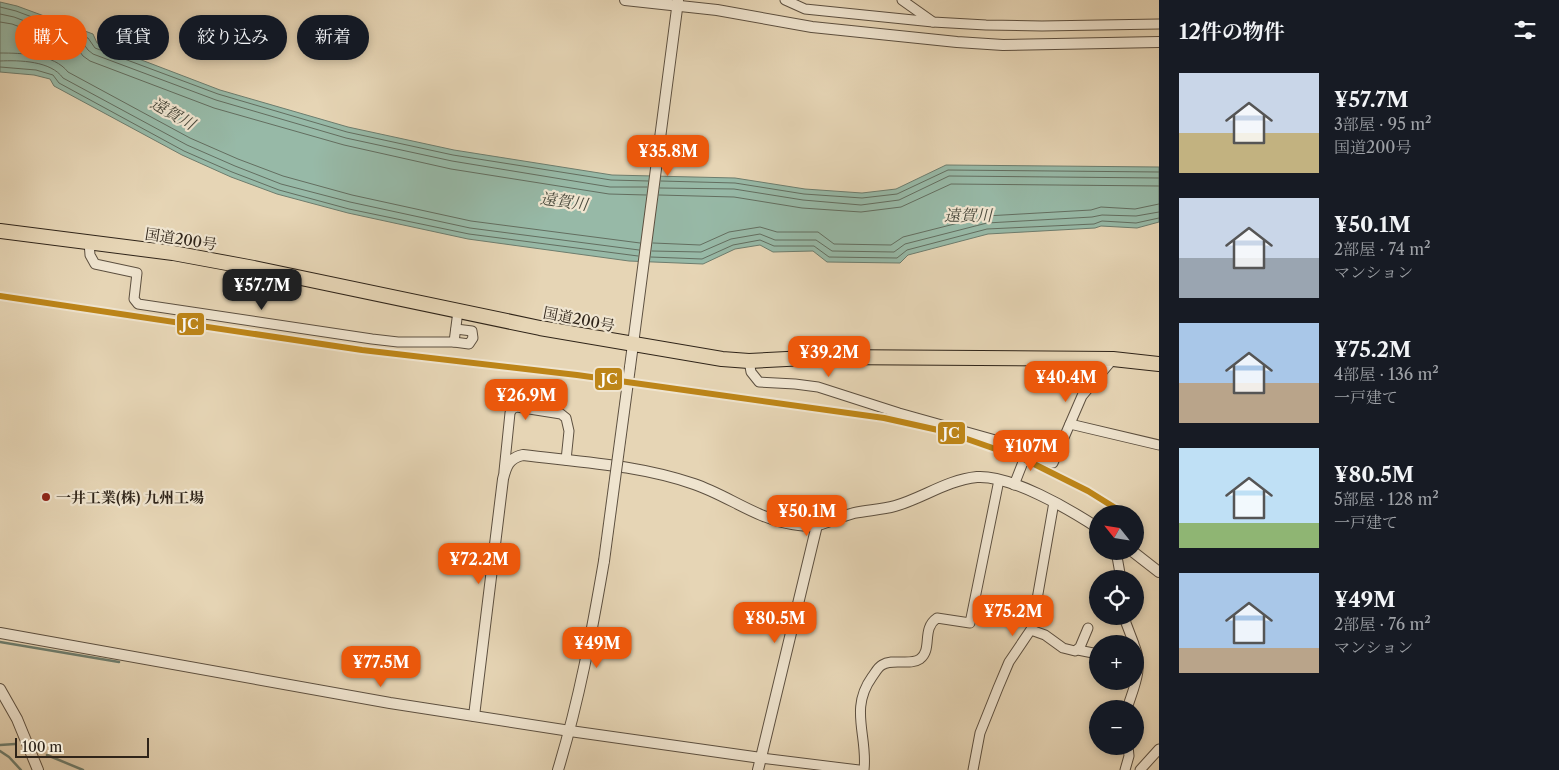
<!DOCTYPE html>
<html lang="ja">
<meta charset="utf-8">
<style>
body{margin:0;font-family:"Libre Caslon Text","Noto Serif JP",serif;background:#20242c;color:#f1f3f6;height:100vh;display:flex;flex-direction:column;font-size:19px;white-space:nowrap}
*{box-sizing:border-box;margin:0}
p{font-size:16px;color:#9ea1a6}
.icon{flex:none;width:28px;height:28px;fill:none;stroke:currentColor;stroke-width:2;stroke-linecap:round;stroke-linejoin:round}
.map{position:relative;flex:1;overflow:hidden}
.sheet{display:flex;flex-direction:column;background:#171b24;width:400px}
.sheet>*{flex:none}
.guide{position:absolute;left:15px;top:15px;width:475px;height:45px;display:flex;gap:10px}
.needle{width:32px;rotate:300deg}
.fabs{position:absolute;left:1089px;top:505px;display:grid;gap:10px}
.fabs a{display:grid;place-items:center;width:55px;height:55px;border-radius:50%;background:#171b24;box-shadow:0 2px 8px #0003;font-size:25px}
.scale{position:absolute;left:15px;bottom:12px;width:134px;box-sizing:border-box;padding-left:5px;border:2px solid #2f2419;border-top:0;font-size:14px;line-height:18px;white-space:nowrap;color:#2f2419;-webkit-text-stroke:4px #efe4cf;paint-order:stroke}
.price{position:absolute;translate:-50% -42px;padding:0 11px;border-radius:10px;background:#ea580c;color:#fff;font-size:16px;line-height:32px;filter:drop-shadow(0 1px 2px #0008)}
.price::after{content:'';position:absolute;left:50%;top:30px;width:15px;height:11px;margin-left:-8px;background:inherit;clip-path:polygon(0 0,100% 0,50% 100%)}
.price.on{background:#222;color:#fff}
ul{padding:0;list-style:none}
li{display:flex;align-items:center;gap:15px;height:125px;padding:0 20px}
li span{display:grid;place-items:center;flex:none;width:140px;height:100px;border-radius:0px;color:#555}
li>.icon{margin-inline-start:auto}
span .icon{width:60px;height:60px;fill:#fffc;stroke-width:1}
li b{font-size:21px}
h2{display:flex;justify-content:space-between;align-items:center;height:60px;padding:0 20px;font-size:21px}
.pill{padding:0 18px;border-radius:22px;background:#171b24;box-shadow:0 2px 8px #0003;font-size:18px;line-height:45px}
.pill.on{background:#ea580c;color:#fff}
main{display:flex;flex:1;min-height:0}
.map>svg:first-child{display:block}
.water{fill:#97b9a7;stroke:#6d7d6e}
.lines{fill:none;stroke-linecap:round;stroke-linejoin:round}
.shore{stroke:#636e60;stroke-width:1}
.stream{stroke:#6d7d6e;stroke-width:2.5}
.minor-casing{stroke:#5d5040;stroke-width:11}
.tertiary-casing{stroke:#5d5040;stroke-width:12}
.trunk-casing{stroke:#2f2419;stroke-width:16}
.minor{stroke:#efe4cf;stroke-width:9}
.tertiary{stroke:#efe4cf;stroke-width:10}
.trunk{stroke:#e6d5b5;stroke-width:14}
.tertiary-bridge-casing{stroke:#5d5040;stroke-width:12;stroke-linecap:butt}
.tertiary-bridge{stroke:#efe4cf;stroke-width:10}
.rail-1-casing{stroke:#efe4cf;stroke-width:10}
.rail-1{stroke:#bd8518;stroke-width:6}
.poi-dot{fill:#8f2418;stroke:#efe4cf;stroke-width:2}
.labels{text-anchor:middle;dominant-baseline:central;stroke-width:4.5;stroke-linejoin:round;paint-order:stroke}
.street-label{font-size:15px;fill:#2f2419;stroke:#efe4cf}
.poi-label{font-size:15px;font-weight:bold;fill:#2f2419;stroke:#efe4cf;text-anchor:start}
.water-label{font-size:16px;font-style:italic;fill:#49493c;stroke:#efe4cf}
.line-badge{stroke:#efe4cf;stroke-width:2}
.badge-label{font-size:14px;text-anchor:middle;font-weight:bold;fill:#fff}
</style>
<main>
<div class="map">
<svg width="1159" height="770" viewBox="0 0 1159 770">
<rect width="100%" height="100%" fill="#e6d5b5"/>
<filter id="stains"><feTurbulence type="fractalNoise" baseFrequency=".004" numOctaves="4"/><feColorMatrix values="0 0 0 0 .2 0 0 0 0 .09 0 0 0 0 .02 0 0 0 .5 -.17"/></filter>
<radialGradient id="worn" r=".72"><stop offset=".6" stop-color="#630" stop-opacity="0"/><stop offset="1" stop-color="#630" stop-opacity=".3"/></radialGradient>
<!-- water -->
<polygon class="water" points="0,2 17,6 93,34 97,43 220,90 348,127 454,150 612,175 735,178 805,189 862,193 896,189 946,165 1159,167 1159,222 1137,228 1101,226 1095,228 988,234 908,255 900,263 827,262 813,251 773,252 760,245 735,249 703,264 629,261 468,239 348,213 277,194 231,177 182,155 54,86 50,79 34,75 0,72"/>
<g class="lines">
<!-- shore -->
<g class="shore">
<polyline points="0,7 16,11 88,38 95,48 218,94 347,132 453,155 611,180 648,181"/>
<polyline points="0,14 14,17 83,43 88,50 93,54 216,100 346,138 452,161 610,187 647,187"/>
<polyline points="0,22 12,24 77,48 83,56 90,61 214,108 344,145 451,169 609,194 646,195"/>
<path d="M0,53C22,53 54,54 68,72L190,138L238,159L283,176L352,195L471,221L640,243"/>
<path d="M0,61C20,60 51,61 63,78L187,145L235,166L281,184L350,202L470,228L639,250"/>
<polyline points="0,67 36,70 53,75 59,83 184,151 232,172 279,190 349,209 469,234 638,256"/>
<polyline points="661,181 735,183 804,194 862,198 897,194 948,170 1159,172"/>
<polyline points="660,188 734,189 803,200 861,205 899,200 949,176 1159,178"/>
<polyline points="659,195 734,197 802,208 861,212 901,207 951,184 1159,186"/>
<polyline points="653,243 700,245 729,232 760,227 777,232 818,232 834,244 891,245 903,237 986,216 1091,210 1101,207 1135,209 1159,204"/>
<polyline points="652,251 701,252 731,239 760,234 775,240 816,240 832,251 894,252 905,244 987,223 1092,217 1102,215 1136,216 1159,212"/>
<polyline points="651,257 702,259 733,245 760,240 774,246 814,246 829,257 897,258 907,250 987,229 1094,224 1102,221 1136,223 1159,218"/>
</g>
<!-- stream -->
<g class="stream">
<polyline points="0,642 119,662"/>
<polyline points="0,745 15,744"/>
<polyline points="0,751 9,757 21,770"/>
<polyline points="47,755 83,770"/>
</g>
<defs>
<g id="minor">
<polyline points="785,0 805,9 933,22 986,25 1042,26 1159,24"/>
<polyline points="902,0 933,22"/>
<polyline points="89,242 90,255 95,264 137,273 134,299 138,304 372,339 398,342 454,342 458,311"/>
<polyline points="454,342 469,344 473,338 472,331 456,329"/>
<polyline points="749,361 751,372 759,382 795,384 818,387 899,413 999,441 1053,463 1082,396 1113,359"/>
<polyline points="1070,424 1159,445"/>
<polyline points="504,471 510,413 512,409 517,407 561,414 566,418 569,431 566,460"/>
<polyline points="1014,485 1027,452"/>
<polyline points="1116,551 1121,579"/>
<polyline points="1125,616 1126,623 1134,644"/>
<polyline points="1031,630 1045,635 1063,648 1075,651 1080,647 1088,628"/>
<polyline points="1078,650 1098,654"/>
<path d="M1127,709C1133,689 1144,668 1135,647"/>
<polyline points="761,758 859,770"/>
<path d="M864,770C868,736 849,709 872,677C875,673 878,667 882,665C893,658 910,666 920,659C933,649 921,629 937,618L970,623L999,480"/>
<polyline points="973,770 980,733 998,688 1009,662 1032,628 1054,502"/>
<polyline points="1125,770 1129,756 1128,746"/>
<polyline points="1140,770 1159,749"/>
</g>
<g id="tertiary">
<polyline points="625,0 717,10 812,27 957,42 1003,45 1159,42"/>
<polyline points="630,367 678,1"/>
<polyline points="1132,551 1159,572"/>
<polyline points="0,633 390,703 570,731 761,758"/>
<polyline points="0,689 17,719 38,770"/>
<path d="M474,716L503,479C506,466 509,458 523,455C580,462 639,465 694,484C727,495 757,519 792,524C799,525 811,527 818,525C830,522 842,516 854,513C867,510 881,510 895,506C923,498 947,480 977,477C1011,475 1069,509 1098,528"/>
<path d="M558,770C579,701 592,631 604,561"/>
<polyline points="758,770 817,525"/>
</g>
<polyline id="trunk" points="0,231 173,253 254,268 540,328 722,359 749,361 826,357 1113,359 1159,364"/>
</defs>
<!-- minor casing -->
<use href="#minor" class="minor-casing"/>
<!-- tertiary casing -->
<use href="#tertiary" class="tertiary-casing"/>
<!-- trunk casing -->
<use href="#trunk" class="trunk-casing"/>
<!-- minor -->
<use href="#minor" class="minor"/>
<!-- tertiary -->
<use href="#tertiary" class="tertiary"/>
<!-- trunk -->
<use href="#trunk" class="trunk"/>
<defs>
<polyline id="tertiary-bridge" points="604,561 630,367"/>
</defs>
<!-- tertiary-bridge casing -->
<use href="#tertiary-bridge" class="tertiary-bridge-casing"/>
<!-- tertiary-bridge -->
<use href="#tertiary-bridge" class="tertiary-bridge"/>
<defs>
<polyline id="rail-1" points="0,296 362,350 577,375 884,418 947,432 1024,459 1088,491 1125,514"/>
</defs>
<!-- rail-1 casing -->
<use href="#rail-1" class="rail-1-casing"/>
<!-- rail-1 -->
<use href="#rail-1" class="rail-1"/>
</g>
<!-- markers -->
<circle class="poi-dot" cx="46" cy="497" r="5"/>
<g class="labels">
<!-- street labels -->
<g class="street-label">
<text transform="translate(181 239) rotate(9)">国道200号</text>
<text transform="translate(579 319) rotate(11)">国道200号</text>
</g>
<!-- poi labels -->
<g class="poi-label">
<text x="56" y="497">一井工業(株) 九州工場</text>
</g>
<!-- water labels -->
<g class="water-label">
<text transform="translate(173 113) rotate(30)">遠賀川</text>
<text transform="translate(564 201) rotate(8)">遠賀川</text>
<text x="968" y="215">遠賀川</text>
</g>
</g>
<g class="line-badge">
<rect x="176" y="312" width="29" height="24" rx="5" fill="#bd8518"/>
<rect x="594" y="367" width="29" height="24" rx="5" fill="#bd8518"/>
<rect x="937" y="421" width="29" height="24" rx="5" fill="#bd8518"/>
</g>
<g class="badge-label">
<text x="190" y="329">JC</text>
<text x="609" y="384">JC</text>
<text x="951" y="438">JC</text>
</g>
<rect width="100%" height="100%" filter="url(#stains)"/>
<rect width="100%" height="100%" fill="url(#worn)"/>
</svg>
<div class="fabs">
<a><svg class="needle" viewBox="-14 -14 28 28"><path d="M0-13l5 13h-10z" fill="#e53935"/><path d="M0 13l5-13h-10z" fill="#9ea1a6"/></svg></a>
<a><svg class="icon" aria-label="locate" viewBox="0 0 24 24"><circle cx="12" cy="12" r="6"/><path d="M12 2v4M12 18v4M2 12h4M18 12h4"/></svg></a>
<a>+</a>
<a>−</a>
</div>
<div class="scale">100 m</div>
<b class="price" style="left:668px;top:177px">¥35.8M</b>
<b class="price on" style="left:262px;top:311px">¥57.7M</b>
<b class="price" style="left:829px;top:378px">¥39.2M</b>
<b class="price" style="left:1066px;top:403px">¥40.4M</b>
<b class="price" style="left:526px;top:421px">¥26.9M</b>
<b class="price" style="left:1031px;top:472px">¥107M</b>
<b class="price" style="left:807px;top:537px">¥50.1M</b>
<b class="price" style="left:479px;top:585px">¥72.2M</b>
<b class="price" style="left:1013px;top:637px">¥75.2M</b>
<b class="price" style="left:775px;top:644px">¥80.5M</b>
<b class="price" style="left:597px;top:669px">¥49M</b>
<b class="price" style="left:381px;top:688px">¥77.5M</b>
<div class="guide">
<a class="pill on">購入</a>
<a class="pill">賃貸</a>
<a class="pill">絞り込み</a>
<a class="pill">新着</a>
</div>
</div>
<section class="sheet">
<h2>12件の物件<svg class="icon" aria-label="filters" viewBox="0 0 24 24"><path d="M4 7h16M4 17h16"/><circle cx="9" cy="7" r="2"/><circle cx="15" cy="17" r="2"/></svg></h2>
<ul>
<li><span style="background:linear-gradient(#c9d6e8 60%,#c2b280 0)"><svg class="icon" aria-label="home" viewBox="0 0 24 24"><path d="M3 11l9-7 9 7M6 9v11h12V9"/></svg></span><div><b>¥57.7M</b><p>3部屋 · 95 m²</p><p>国道200号</p></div></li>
<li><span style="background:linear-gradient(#c9d6e8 60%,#9aa5b1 0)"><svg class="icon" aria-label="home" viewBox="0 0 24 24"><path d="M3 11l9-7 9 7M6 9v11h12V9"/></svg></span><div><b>¥50.1M</b><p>2部屋 · 74 m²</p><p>マンション</p></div></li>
<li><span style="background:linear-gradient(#a9c7e8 60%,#b9a48a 0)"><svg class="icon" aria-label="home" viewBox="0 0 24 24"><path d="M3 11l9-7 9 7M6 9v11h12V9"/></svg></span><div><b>¥75.2M</b><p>4部屋 · 136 m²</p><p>一戸建て</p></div></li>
<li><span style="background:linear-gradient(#bfe0f5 75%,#8fb573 0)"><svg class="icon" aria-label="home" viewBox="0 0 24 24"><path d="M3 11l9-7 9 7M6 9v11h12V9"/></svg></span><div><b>¥80.5M</b><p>5部屋 · 128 m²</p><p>一戸建て</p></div></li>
<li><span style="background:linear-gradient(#a9c7e8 75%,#b9a48a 0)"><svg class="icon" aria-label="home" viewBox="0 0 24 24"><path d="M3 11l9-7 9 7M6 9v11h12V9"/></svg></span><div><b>¥49M</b><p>2部屋 · 76 m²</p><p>マンション</p></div></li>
</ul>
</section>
</main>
